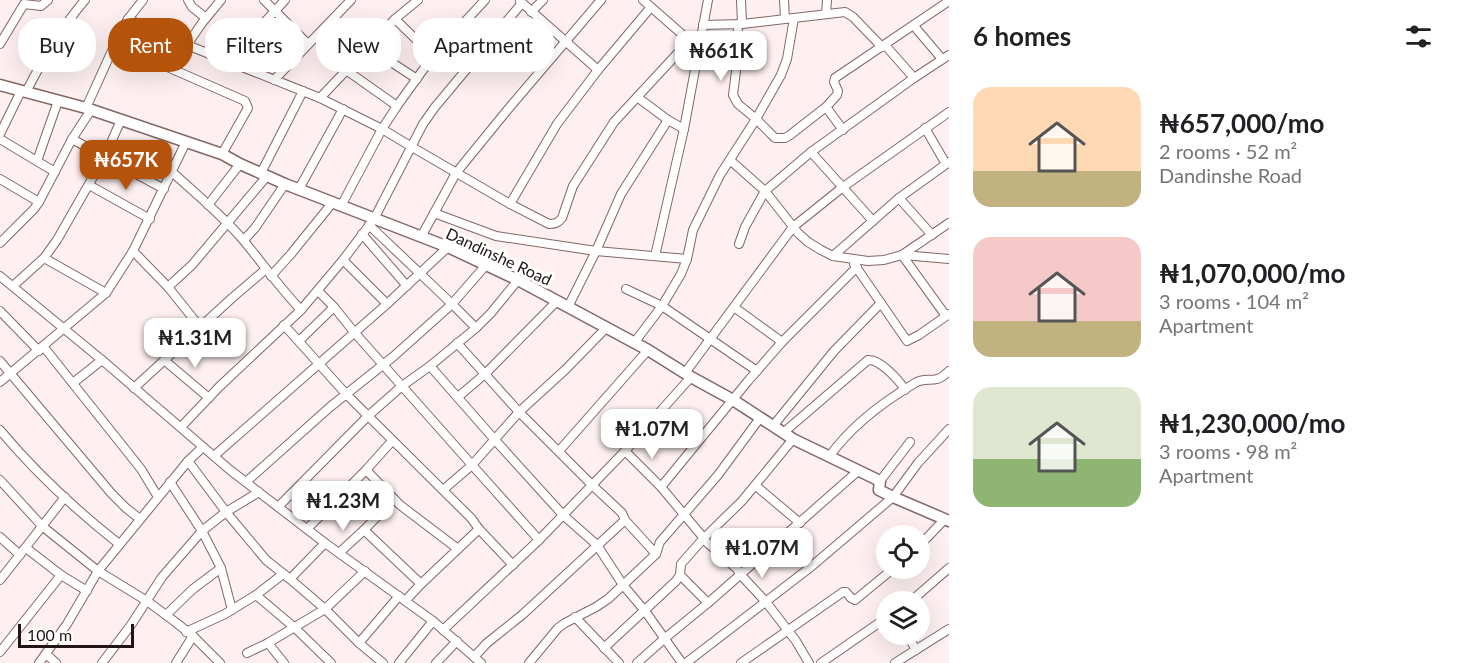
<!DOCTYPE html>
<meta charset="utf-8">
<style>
body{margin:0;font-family:Lato,sans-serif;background:#f6f6f6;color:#202124;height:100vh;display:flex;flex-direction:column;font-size:22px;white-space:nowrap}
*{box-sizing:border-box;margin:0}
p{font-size:20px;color:#757577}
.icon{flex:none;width:33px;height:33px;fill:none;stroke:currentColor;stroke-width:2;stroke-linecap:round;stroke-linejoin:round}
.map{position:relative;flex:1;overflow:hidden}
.details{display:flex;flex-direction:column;background:#fff;width:510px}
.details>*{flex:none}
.guide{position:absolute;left:18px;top:18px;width:570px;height:54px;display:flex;gap:12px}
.fabs{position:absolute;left:876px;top:525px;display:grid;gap:12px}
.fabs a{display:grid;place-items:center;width:54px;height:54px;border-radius:50%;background:#fff;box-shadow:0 6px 24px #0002;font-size:30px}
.scale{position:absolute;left:18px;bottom:15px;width:116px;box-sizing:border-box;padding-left:6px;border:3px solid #201415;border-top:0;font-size:16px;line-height:21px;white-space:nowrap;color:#201415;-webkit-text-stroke:4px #fff;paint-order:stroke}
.price{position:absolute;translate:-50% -51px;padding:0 14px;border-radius:12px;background:#fff;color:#222;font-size:20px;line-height:39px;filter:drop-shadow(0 2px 3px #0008)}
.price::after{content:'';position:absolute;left:50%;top:36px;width:18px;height:14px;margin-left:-9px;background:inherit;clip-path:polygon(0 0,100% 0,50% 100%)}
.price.current{background:#b45309;color:#fff}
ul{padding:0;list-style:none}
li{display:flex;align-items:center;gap:18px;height:150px;padding:0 24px}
li span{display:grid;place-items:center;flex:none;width:168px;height:120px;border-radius:18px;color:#555}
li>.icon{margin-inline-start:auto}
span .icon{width:72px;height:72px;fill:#fffc;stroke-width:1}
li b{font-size:26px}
h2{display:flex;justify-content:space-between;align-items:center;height:72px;padding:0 24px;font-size:26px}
.chip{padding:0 21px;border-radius:24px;background:#fff;box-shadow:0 6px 24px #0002;font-size:21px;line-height:54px}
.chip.current{background:#b45309;color:#fff}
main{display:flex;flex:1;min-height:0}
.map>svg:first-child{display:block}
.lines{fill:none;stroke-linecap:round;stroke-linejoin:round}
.minor-casing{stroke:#846666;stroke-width:10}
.tertiary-casing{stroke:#846666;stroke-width:13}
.minor{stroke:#fff;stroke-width:8}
.tertiary{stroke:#fff;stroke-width:10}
.labels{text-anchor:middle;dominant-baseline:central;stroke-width:6;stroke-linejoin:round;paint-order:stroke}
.street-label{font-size:16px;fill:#201415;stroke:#fff}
</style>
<main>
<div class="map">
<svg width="949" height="663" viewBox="0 0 949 663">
<rect width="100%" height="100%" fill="#fef0f0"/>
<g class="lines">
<defs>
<g id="minor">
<polyline points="188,0 192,7 206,18"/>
<polyline points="264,0 308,44"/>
<polyline points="643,0 692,43"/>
<polyline points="741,0 742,24"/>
<polyline points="784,0 785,19"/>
<polyline points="520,1 598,70"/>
<polyline points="531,12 543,0"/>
<polyline points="826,14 827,0"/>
<path d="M128,19L187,45L320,98L382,129L412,147L510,204L549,224C555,224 558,223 562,218L573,186L614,122L689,41"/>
<polyline points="395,19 433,56"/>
<polyline points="738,24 737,63 733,95 738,104 756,119 775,138 785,138 790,135 826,107 837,95 838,91 834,82 835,78 949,1"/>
<polyline points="703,25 742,24 845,12 853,17 882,47"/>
<polyline points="914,26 942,59"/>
<polyline points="0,44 24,4 41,6 48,0"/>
<polyline points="115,44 245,101 248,108 222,154"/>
<polyline points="187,45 202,23 221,0"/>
<polyline points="885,45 914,78"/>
<polyline points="368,47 417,79"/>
<polyline points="228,62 285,0"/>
<polyline points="346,70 397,106"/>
<polyline points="274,80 351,0"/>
<path d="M26,92C43,59 61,28 85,0"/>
<polyline points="637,97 668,120 684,129"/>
<polyline points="320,98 395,19 418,0"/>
<polyline points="826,107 843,130"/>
<polyline points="86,108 115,44 128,19 143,0"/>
<polyline points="925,128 946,164"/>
<polyline points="0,134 21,91"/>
<polyline points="0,139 55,172"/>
<polyline points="72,139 164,189"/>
<polyline points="811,152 873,221"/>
<polyline points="730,160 765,191 798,233 808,242 821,250 833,256 868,261 884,260 902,255 949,223"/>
<polyline points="37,161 58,101"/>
<path d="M172,172C196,194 223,216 244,241C263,264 280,288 301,310"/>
<polyline points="261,173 303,91"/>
<polyline points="0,179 39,202"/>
<polyline points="89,185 150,219"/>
<polyline points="299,189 343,109"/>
<polyline points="899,198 932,235"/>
<polyline points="510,204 557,124 598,70 651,7"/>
<polyline points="208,205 240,164"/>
<polyline points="341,206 382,129 397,106 433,56 485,0"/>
<polyline points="434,213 496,236 596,251 687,259"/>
<polyline points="369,225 452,304 476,328"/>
<polyline points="362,234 407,286"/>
<polyline points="421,237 456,173 509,108 601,0"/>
<polyline points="244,240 255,228 285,184"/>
<polyline points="0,243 34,209 39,202 72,139 91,110"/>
<polyline points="739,244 745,227 765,191 811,152 914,78 949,55"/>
<polyline points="133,251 168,287 200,327"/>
<polyline points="902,255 946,316"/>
<polyline points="903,255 949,259"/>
<polyline points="655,256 684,129 708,0"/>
<polyline points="833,256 899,198 949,162"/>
<polyline points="44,258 106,293"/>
<polyline points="343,260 387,304"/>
<polyline points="854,264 907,341 919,335 949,314"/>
<polyline points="0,276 102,360 230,470 325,543 433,621 481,663"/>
<polyline points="271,276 291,254 333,202"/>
<polyline points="13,286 44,258 57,240 105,156 121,120"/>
<polyline points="168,287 192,265 267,176"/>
<polyline points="626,289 662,306 757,371"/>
<polyline points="318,291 334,307 354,332 472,465 539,540"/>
<polyline points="568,307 596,251 621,194 668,120"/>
<polyline points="734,307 782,342"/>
<polyline points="0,311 39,351"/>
<polyline points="284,325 346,394 471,518 479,529 513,565"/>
<polyline points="299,341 334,307"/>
<polyline points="457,343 519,412 592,485 622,513 625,520 656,554"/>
<polyline points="634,343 662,306 681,274 687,259 693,230 720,175 756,119 781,75 787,59 794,18"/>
<polyline points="43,346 141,469 158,497"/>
<polyline points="164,360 209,398"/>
<polyline points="0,361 111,493 126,508 140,519"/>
<polyline points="430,366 495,440 563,515 597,545 623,585 645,611 682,663"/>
<polyline points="685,373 793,227 843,187 949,112"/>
<polyline points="0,382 106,293 133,251 186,142"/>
<polyline points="73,383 102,360"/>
<polyline points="134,388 232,298 266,269"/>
<polyline points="458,397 485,374 557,301"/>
<polyline points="773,426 834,351 881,303"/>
<polyline points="181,427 219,387 301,310 343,260 374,219 423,124 435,107 522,3"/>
<path d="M0,430C35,472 76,510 119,544"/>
<path d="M783,433L868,360C880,359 899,380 905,390"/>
<polyline points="559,451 648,350"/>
<polyline points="625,451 661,487 702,536 703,539 737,569 740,574 766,602 796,641 809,663"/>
<polyline points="214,456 387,304 448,247"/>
<path d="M829,457C850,427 883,402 915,383C923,378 930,381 937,379C942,378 945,374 949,371"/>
<polyline points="188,461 226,512 266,560 290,579 325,609 359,643 383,663"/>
<polyline points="366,470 400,505 458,549"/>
<polyline points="0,480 42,526 98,571 147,601 174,621 193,636 220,663"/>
<polyline points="880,481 910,442"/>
<polyline points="170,482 202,531 221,568 232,610"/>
<polyline points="246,482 330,407 394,356 452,304 486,265"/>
<polyline points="756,486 800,523"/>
<polyline points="661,487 748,381 782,342 857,267"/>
<polyline points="443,490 472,465 519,412 565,370 606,328"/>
<polyline points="278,507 368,416 402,386 430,366 476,328 491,313 518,280"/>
<polyline points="307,529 366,470 392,441"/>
<polyline points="364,530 421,584"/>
<polyline points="0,537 20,555"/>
<polyline points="920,545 944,520"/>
<polyline points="26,548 61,575 87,591"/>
<polyline points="339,553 364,530 394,499"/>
<polyline points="680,575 708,603"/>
<polyline points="290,579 325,543"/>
<polyline points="0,580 65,497"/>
<polyline points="256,595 295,628 331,663"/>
<polyline points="406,600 421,584 479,529"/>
<polyline points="910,602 949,568"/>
<polyline points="166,615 193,589 221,568"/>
<polyline points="575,617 619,663"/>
<polyline points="443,630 539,540 625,451 691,377"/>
<polyline points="186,632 225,614 256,595 283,574"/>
<polyline points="907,634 916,650"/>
<polyline points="268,643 284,663"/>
<polyline points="359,643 399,596"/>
<polyline points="604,648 676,581 680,575 681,564 703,539 742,501 793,439"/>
<polyline points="0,652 61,575"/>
<polyline points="247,653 268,643 325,609 365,571"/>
<polyline points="46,654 56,663"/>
<polyline points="474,657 487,643 522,615 625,520"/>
<polyline points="39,663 67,624 98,571 188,461 203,447"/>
<polyline points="102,663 131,625 162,577 202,531 226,512 259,492"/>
<polyline points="176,663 193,636"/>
<polyline points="399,663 433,621"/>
<polyline points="436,663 457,641"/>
<polyline points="529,663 558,628 565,623 596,607 608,599 623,585 656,554 660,542 718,475 760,418"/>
<polyline points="637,663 664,639 708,603 858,471"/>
<polyline points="686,663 812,566 893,497 918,463 949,429"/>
<polyline points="741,663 843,592 846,592 851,598 855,600 894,568"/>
<polyline points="821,663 886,618"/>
<polyline points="895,663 949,629"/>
</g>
<polyline id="tertiary" points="0,85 86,108 222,154 240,164 285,184 448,247 518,280 648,350 691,377 733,400 793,439 880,481 879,490 893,497 949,521"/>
</defs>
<!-- minor casing -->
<use href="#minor" class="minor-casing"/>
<!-- tertiary casing -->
<use href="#tertiary" class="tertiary-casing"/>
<!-- minor -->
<use href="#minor" class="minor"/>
<!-- tertiary -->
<use href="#tertiary" class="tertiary"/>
</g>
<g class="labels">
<!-- street labels -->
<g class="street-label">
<text transform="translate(499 256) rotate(25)">Dandinshe Road</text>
</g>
</g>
</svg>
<div class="fabs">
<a><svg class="icon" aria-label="locate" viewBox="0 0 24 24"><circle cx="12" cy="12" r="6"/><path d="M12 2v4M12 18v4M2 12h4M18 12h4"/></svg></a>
<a><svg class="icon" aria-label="layers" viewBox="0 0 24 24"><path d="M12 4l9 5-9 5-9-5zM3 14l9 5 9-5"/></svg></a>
</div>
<div class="scale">100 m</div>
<b class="price" style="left:721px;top:82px">₦661K</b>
<b class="price current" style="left:126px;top:191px">₦657K</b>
<b class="price" style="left:195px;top:369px">₦1.31M</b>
<b class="price" style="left:652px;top:460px">₦1.07M</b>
<b class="price" style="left:343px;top:532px">₦1.23M</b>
<b class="price" style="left:762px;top:579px">₦1.07M</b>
<div class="guide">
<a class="chip">Buy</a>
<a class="chip current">Rent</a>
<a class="chip">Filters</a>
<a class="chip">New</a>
<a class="chip">Apartment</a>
</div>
</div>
<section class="details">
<h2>6 homes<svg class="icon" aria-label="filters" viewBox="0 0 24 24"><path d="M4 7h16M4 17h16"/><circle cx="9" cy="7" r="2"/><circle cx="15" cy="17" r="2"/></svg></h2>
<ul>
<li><span style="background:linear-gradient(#ffd9b3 70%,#c2b280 0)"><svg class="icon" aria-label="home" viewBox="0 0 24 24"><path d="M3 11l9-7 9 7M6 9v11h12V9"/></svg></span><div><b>₦657,000/mo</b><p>2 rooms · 52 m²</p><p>Dandinshe Road</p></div></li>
<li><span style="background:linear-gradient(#f6c9c9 70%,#c2b280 0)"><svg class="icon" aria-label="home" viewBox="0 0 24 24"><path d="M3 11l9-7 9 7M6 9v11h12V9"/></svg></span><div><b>₦1,070,000/mo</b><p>3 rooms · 104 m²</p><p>Apartment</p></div></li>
<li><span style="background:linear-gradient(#dfe7d0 60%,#8fb573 0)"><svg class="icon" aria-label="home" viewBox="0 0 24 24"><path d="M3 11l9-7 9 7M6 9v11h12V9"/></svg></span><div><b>₦1,230,000/mo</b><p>3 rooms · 98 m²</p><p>Apartment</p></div></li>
</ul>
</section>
</main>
